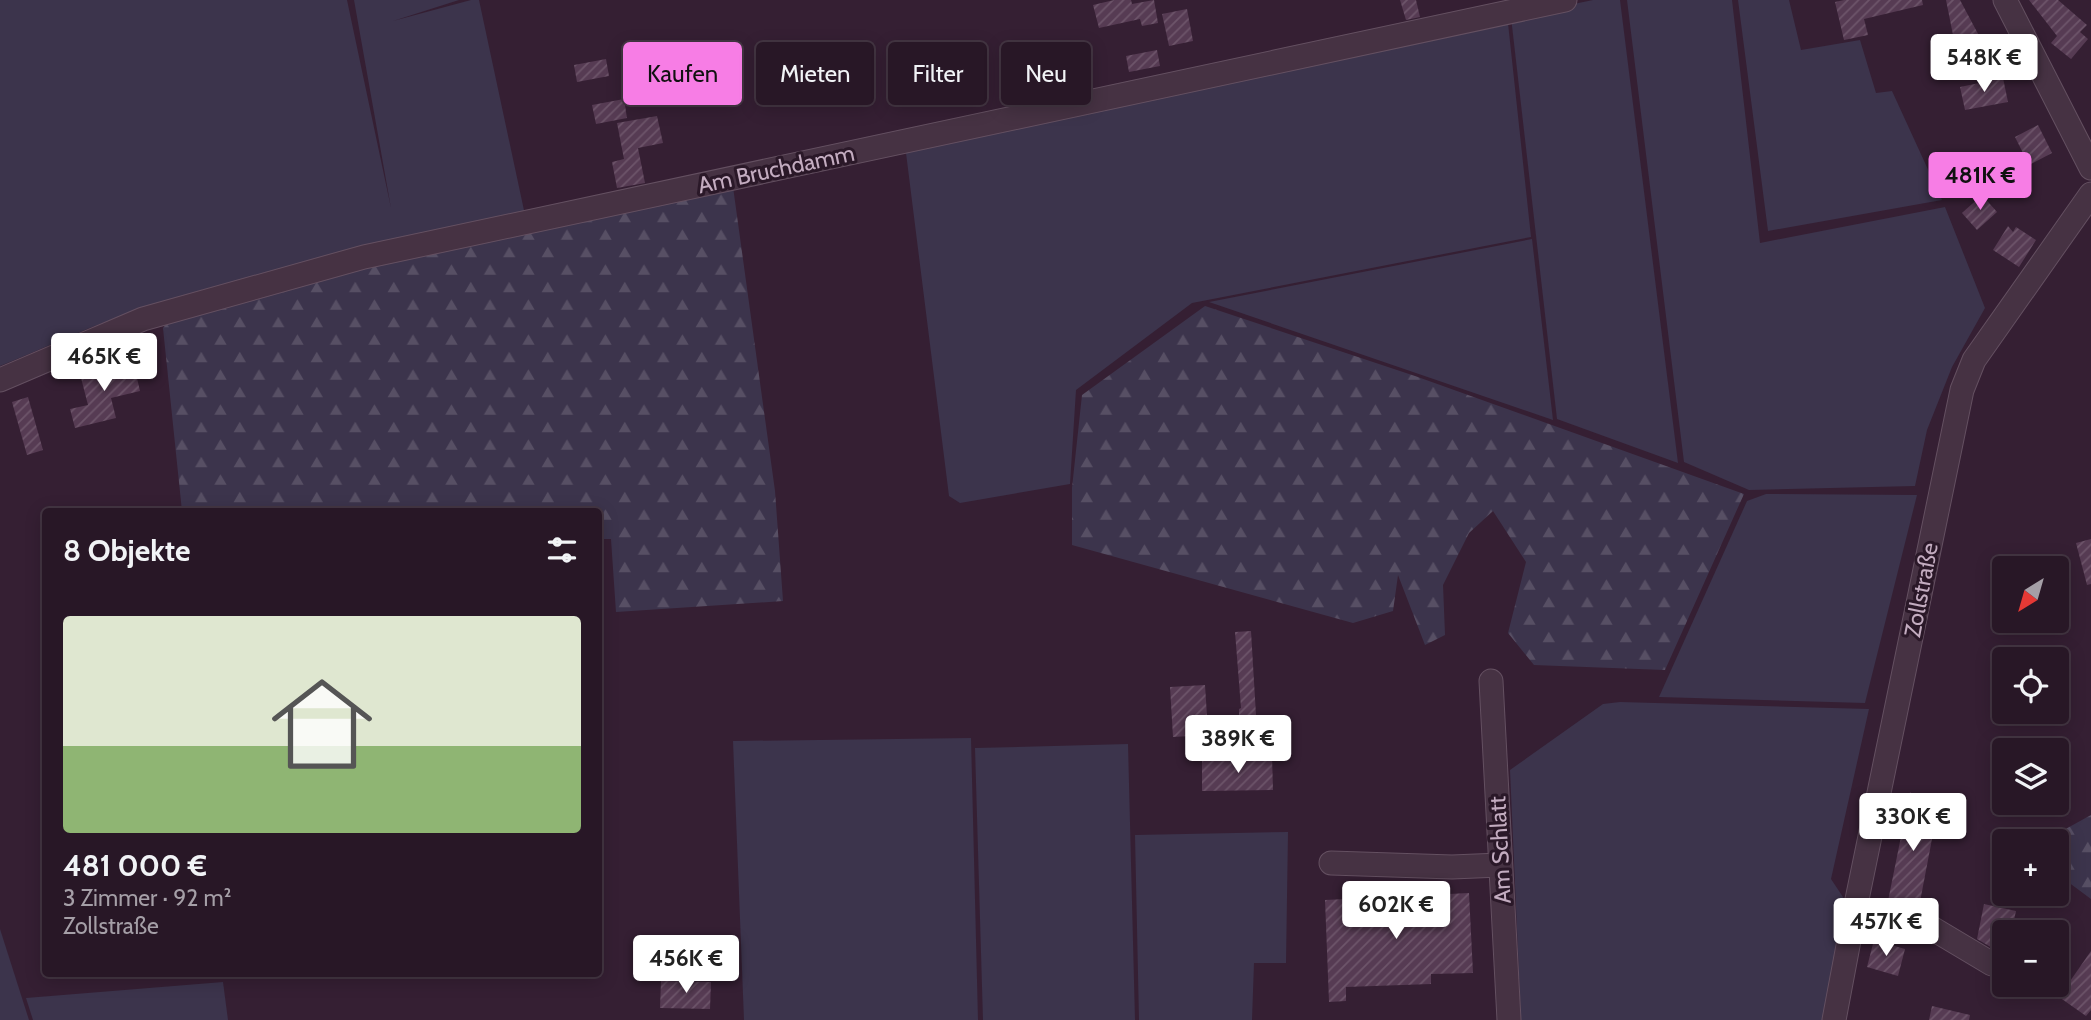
<!DOCTYPE html>
<html lang="de">
<meta charset="utf-8">
<style>
body{margin:0;font-family:Cabin,sans-serif;background:#30202e;color:#f1f3f6;height:100vh;display:flex;flex-direction:column;font-size:26px;white-space:nowrap}
*{box-sizing:border-box;margin:0}
p{font-size:23px;color:#a59fa7}
.icon{flex:none;width:38px;height:38px;fill:none;stroke:currentColor;stroke-width:2;stroke-linecap:round;stroke-linejoin:round}
.map{position:relative;flex:1;overflow:hidden}
.sheet{position:absolute;left:42px;top:508px;width:560px;height:469px;display:flex;flex-direction:column;background:#281726;border-radius:7px;box-shadow:0 4px 18px #0003,0 0 0 2px #443643}
.sheet>*{flex:none}
.banner{position:absolute;left:623px;top:42px;width:665px;height:63px;display:flex;gap:14px}
.needle{width:46px;rotate:217deg}
.tools{position:absolute;left:1992px;top:556px;display:grid;gap:14px}
.tools a{display:grid;place-items:center;width:77px;height:77px;border-radius:7px;background:#281726;box-shadow:0 4px 18px #0003,0 0 0 2px #443643;font-size:35px}
.price{position:absolute;translate:-50% -60px;padding:0 16px;border-radius:7px;background:#fff;color:#222;font-size:23px;line-height:46px;filter:drop-shadow(0 2px 4px #0008)}
.price::after{content:'';position:absolute;left:50%;top:42px;width:21px;height:16px;margin-left:-10px;background:inherit;clip-path:polygon(0 0,100% 0,50% 100%)}
.price.on{background:#f77de5;color:#111}
ul{padding:0;list-style:none}
li{display:grid;align-content:center;gap:14px;height:371px;padding:0 21px}
li span{display:grid;place-items:center;height:217px;border-radius:7px;color:#555}
li>.icon{margin-inline-start:auto}
span .icon{width:126px;height:126px;fill:#fffc;stroke-width:1}
li b{font-size:30px}
h2{display:flex;justify-content:space-between;align-items:center;height:84px;padding:0 21px;font-size:30px}
.tag{padding:0 24px;border-radius:7px;background:#281726;box-shadow:0 4px 18px #0003,0 0 0 2px #443643;font-size:24px;line-height:63px}
.tag.on{background:#f77de5;color:#111}
.map>svg:first-child{display:block}
.grass{fill:#3c344c}
.forest{fill:url(#forest-firs)}
.building{fill:url(#building-hatch)}
.lines{fill:none;stroke-linecap:round;stroke-linejoin:round}
.minor-casing{stroke:#645061;stroke-width:25}
.minor{stroke:#463243;stroke-width:23}
.labels{text-anchor:middle;dominant-baseline:central;stroke-width:6;stroke-linejoin:round;paint-order:stroke}
.street-label{font-size:23px;fill:#c3acc0;stroke:#2a1828}
</style>
<div class="map">
<svg width="2091" height="1020" viewBox="0 0 2091 1020">
<defs>
<pattern id="forest-firs" width="22" height="20" patternUnits="userSpaceOnUse" patternTransform="scale(1.75)"><rect width="22" height="20" fill="#3c344c"/><path d="M5 1l3.5 6h-7zM16 11l3.5 6h-7z" fill="#574f64"/></pattern>
<pattern id="building-hatch" width="6" height="6" patternUnits="userSpaceOnUse" patternTransform="scale(1.75)"><rect width="6" height="6" fill="#563b53"/><path d="M-1 1l2-2M0 6l6-6M5 7l2-2" fill="none" stroke="#6d556a"/></pattern>
</defs>
<rect width="100%" height="100%" fill="#351f33"/>
<!-- grass -->
<g class="grass">
<path d="M0,0H347L391,208L354,0H459L393,21L471,0H479L525,215C396,241 268,268 143,308C95,324 47,347 0,366Z"/>
<polygon points="1593,0 1620,0 1678,463 1557,419 1511,17"/>
<polygon points="1627,0 1732,0 1760,243 1945,207 1985,308 1952,367 1927,430 1915,486 1749,490 1684,462"/>
<polygon points="1738,0 1789,0 1801,50 1860,40 1876,93 1892,91 1942,200 1768,231"/>
<polygon points="1508,23 1531,237 1192,303 1076,390 1070,484 960,503 949,496 906,153"/>
<polygon points="1532,239 1553,420 1209,302"/>
<polygon points="1766,494 1917,495 1865,703 1659,697 1747,501"/>
<polygon points="1620,702 1869,709 1831,879 1845,900 1823,1020 1521,1020 1510,770 1603,704"/>
<polygon points="971,738 978,1020 744,1020 733,741"/>
<polygon points="1128,744 1135,1020 983,1020 975,748"/>
<polygon points="1288,832 1286,963 1254,963 1252,1020 1139,1020 1135,835"/>
<polygon points="0,929 29,1020 0,1020"/>
<polygon points="223,982 228,1020 33,1020 26,998"/>
</g>
<!-- forest -->
<g class="forest">
<polygon points="733,187 775,491 783,601 616,612 611,539 599,539 598,511 182,511 163,328 172,317 404,254"/>
<polygon points="1205,306 1415,376 1744,494 1665,670 1534,665 1508,633 1526,562 1493,511 1469,533 1443,585 1445,635 1425,645 1398,575 1393,611 1353,623 1072,545 1072,488 1082,395"/>
<polygon points="2091,815 2091,899 2056,873 2056,842 2042,842"/>
</g>
<!-- building -->
<g class="building">
<polygon points="1114,0 1131,0 1132,4 1154,0 1158,23 1142,26 1140,19 1099,28 1093,5"/>
<polygon points="1400,0 1416,0 1420,17 1406,20"/>
<polygon points="1844,0 1922,0 1923,5 1864,19 1868,35 1844,40 1835,2"/>
<polygon points="1946,0 1960,0 1984,45 1966,54 1969,61 1950,71 1936,44 1953,35"/>
<polygon points="2029,0 2058,0 2087,25 2080,32 2088,39 2071,59 2051,43 2057,36"/>
<polygon points="1187,9 1193,41 1169,46 1162,14"/>
<polygon points="1157,50 1160,66 1129,72 1126,56"/>
<polygon points="606,59 609,76 577,82 574,65"/>
<polygon points="2003,78 2008,102 1965,110 1960,87"/>
<polygon points="624,99 627,118 596,124 592,105"/>
<polygon points="657,116 663,143 638,148 645,183 617,188 612,162 624,159 617,123"/>
<polygon points="2038,125 2052,153 2029,165 2015,137"/>
<polygon points="1982,195 1997,212 1977,230 1962,213"/>
<polygon points="2008,226 2013,232 2016,227 2036,240 2019,267 1993,250"/>
<polygon points="133,361 140,391 111,398 116,418 75,428 70,409 88,405 80,374"/>
<polygon points="28,397 43,450 27,455 12,402"/>
<polygon points="2091,539 2091,584 2087,585 2076,543"/>
<polygon points="1251,631 1257,732 1173,737 1170,687 1205,685 1207,716 1239,715 1239,709 1241,708 1235,632"/>
<polygon points="1272,755 1273,790 1202,791 1202,761 1247,760 1247,756"/>
<polygon points="1910,792 1937,813 1919,907 1888,901"/>
<polygon points="1469,893 1473,973 1431,974 1431,984 1346,987 1346,1001 1329,1002 1325,900"/>
<polygon points="1984,904 2016,911 2014,920 2047,927 2047,933 2004,933 2004,951 1994,949 1977,939"/>
<polygon points="1874,940 1905,949 1898,976 1867,967"/>
<polygon points="2091,951 2091,1010 2086,1016 2059,997"/>
<polygon points="661,981 711,982 710,1009 660,1008"/>
<polygon points="1932,1006 1970,1015 1969,1020 1929,1020"/>
</g>
<g class="lines">
<defs>
<g id="minor">
<polyline points="2005,0 2091,168"/>
<polyline points="0,380 143,319 364,257 1565,0"/>
<polyline points="1491,681 1509,1020"/>
<polyline points="1331,863 1452,867 1500,865"/>
<polyline points="1855,911 1930,927 1992,964"/>
<polyline points="1834,1020 1854,914 1962,390 1974,360 2091,194"/>
</g>
</defs>
<!-- minor casing -->
<use href="#minor" class="minor-casing"/>
<!-- minor -->
<use href="#minor" class="minor"/>
</g>
<g class="labels">
<!-- street labels -->
<g class="street-label">
<text transform="translate(776 169) rotate(-12)">Am Bruchdamm</text>
<text transform="translate(1921 590) rotate(-79)">Zollstraße</text>
<text transform="translate(1500 850) rotate(-93)">Am Schlatt</text>
</g>
</g>
</svg>
<div class="tools">
<a><svg class="needle" viewBox="-14 -14 28 28"><path d="M0-13l5 13h-10z" fill="#e53935"/><path d="M0 13l5-13h-10z" fill="#a59fa7"/></svg></a>
<a><svg class="icon" aria-label="locate" viewBox="0 0 24 24"><circle cx="12" cy="12" r="6"/><path d="M12 2v4M12 18v4M2 12h4M18 12h4"/></svg></a>
<a><svg class="icon" aria-label="layers" viewBox="0 0 24 24"><path d="M12 4l9 5-9 5-9-5zM3 14l9 5 9-5"/></svg></a>
<a>+</a>
<a>−</a>
</div>
<b class="price" style="left:1984px;top:94px">548K €</b>
<b class="price on" style="left:1980px;top:212px">481K €</b>
<b class="price" style="left:104px;top:393px">465K €</b>
<b class="price" style="left:1238px;top:775px">389K €</b>
<b class="price" style="left:1913px;top:853px">330K €</b>
<b class="price" style="left:1396px;top:941px">602K €</b>
<b class="price" style="left:1886px;top:958px">457K €</b>
<b class="price" style="left:686px;top:995px">456K €</b>
<div class="banner">
<a class="tag on">Kaufen</a>
<a class="tag">Mieten</a>
<a class="tag">Filter</a>
<a class="tag">Neu</a>
</div>
<section class="sheet">
<h2>8 Objekte<svg class="icon" aria-label="filters" viewBox="0 0 24 24"><path d="M4 7h16M4 17h16"/><circle cx="9" cy="7" r="2"/><circle cx="15" cy="17" r="2"/></svg></h2>
<ul>
<li><span style="background:linear-gradient(#dfe7d0 60%,#8fb573 0)"><svg class="icon" aria-label="home" viewBox="0 0 24 24"><path d="M3 11l9-7 9 7M6 9v11h12V9"/></svg></span><div><b>481 000 €</b><p>3 Zimmer · 92 m²</p><p>Zollstraße</p></div></li>
</ul>
</section>
</div>
